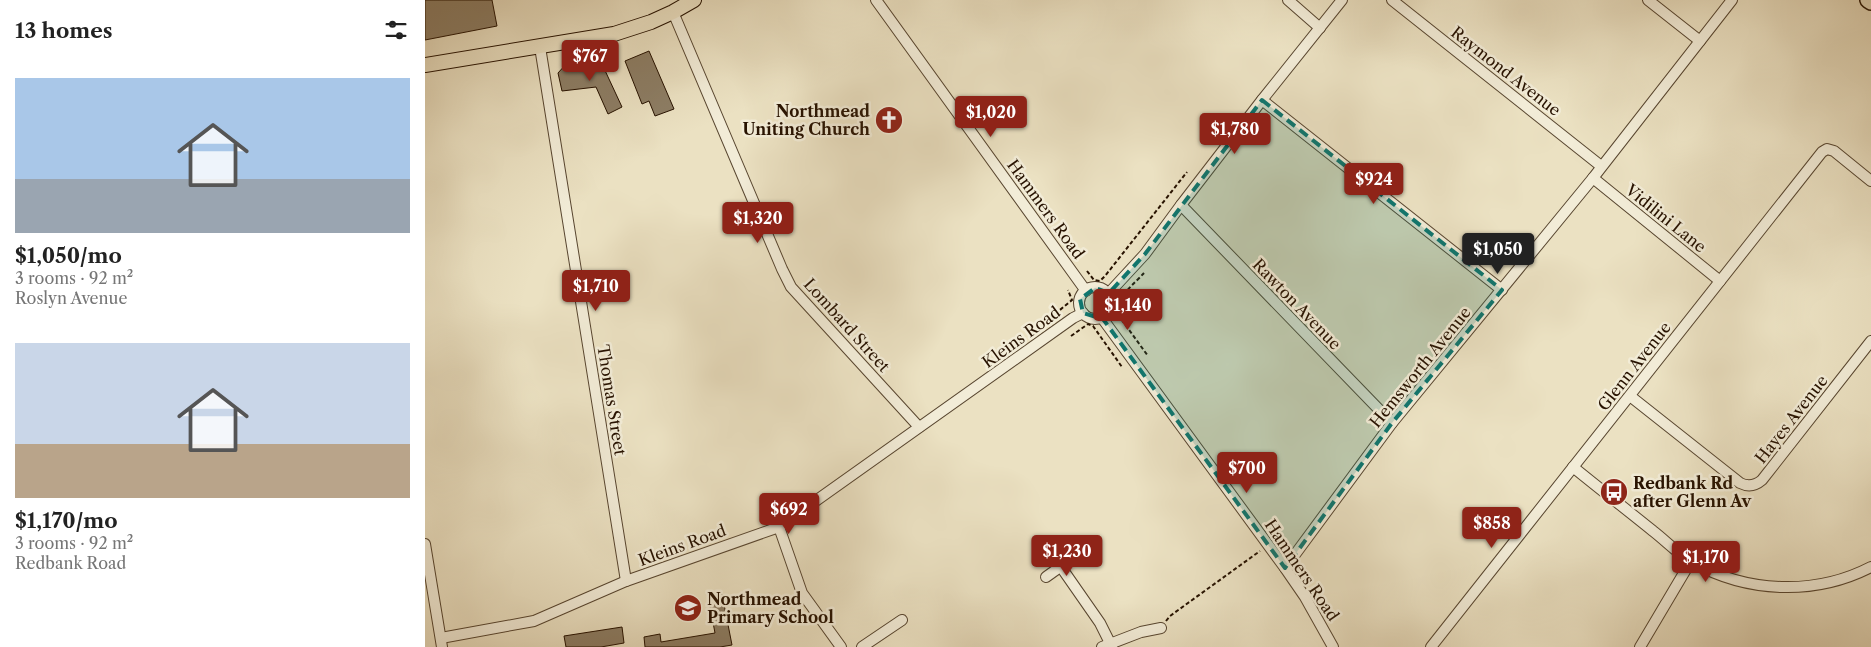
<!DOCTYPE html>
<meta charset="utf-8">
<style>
body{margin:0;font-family:"Libre Caslon Text",serif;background:#f6f6f6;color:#222;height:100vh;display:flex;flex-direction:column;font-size:19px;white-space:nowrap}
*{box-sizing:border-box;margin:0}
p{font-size:16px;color:#767676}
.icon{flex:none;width:28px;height:28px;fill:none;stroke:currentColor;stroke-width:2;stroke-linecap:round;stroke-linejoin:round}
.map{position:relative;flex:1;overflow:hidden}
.panel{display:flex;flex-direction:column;background:#fff;width:425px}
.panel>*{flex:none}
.price{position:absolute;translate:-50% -42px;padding:0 11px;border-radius:5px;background:#8f2418;color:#fff;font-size:16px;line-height:32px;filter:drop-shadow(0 1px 2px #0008)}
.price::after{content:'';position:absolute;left:50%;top:30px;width:15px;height:11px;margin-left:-8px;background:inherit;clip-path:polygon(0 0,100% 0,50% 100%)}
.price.active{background:#222;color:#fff}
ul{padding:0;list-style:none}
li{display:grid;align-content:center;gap:10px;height:265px;padding:0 15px}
li span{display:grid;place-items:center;height:155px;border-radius:0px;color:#555}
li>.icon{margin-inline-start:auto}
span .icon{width:90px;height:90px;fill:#fffc;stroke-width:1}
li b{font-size:21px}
h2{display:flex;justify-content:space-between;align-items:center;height:60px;padding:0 15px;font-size:21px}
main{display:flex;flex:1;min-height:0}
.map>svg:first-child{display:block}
.building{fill:#8d7e65;stroke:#271200}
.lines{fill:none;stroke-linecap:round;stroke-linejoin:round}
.minor-casing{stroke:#584630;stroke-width:12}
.major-casing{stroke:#271200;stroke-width:16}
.highway-casing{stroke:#271200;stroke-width:18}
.path{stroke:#271200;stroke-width:2;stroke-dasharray:4 2.5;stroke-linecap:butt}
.minor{stroke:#f2ecd7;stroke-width:10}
.major{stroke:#ebe1c2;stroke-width:14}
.highway{stroke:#ebe1c2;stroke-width:15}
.marked{fill:#0f766e;fill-opacity:0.2;stroke:#0f766e;stroke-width:4;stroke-dasharray:10 6;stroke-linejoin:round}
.labels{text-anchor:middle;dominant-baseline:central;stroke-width:5;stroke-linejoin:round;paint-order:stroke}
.street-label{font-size:16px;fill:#271200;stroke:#f2ecd7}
.poi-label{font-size:16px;font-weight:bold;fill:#271200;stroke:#f2ecd7;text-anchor:start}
</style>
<main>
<section class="panel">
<h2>13 homes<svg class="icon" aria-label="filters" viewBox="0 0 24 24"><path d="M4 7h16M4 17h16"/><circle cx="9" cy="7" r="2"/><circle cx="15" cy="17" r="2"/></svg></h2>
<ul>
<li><span style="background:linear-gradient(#a9c7e8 65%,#9aa5b1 0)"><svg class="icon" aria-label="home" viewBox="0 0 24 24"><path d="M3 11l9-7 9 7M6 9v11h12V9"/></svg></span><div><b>$1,050/mo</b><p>3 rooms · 92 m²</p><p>Roslyn Avenue</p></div></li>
<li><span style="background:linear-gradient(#c9d6e8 65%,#b9a48a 0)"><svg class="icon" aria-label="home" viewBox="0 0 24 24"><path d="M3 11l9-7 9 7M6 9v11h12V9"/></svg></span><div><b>$1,170/mo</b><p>3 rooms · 92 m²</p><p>Redbank Road</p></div></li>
</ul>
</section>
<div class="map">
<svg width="1446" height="647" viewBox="0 0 1446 647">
<rect width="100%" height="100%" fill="#ebe1c2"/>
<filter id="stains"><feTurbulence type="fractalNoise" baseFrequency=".004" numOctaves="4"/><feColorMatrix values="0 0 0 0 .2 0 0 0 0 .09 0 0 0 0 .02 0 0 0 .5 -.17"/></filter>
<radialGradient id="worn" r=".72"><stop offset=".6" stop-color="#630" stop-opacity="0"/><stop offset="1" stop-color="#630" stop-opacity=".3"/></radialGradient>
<!-- building -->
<g class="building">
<polygon points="0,0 67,0 72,26 0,40"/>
<polygon points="224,51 249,109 230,116 224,101 217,104 200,61"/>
<polygon points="159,59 162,66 173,61 175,65 177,64 197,107 183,114 171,87 137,91 133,73 142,63"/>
<polygon points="297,594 307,645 295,647 220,647 219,637 235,634 236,642 290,633 283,596"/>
<polygon points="197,627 199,643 176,647 141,647 139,636"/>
</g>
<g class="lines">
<defs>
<g id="minor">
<polyline points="451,0 661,291"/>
<polyline points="863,0 895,28"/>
<polyline points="967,0 1176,166"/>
<polyline points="1223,0 1275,41"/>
<polyline points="248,12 357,269 366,287 494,427"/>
<polyline points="115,47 201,581"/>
<polyline points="837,100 1077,290"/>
<polyline points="1168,178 1295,281"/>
<polyline points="756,205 967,423"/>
<circle cx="670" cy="303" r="16"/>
<polyline points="683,294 720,254 756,205 837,100 917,0"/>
<polyline points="677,318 860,568 880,597 908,647"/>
<path d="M1205,396L1315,483C1323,487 1330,486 1337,480L1446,341"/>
<path d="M1148,467C1175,489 1202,510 1228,531C1241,541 1253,554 1267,562C1322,593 1390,596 1446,567"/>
<polyline points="354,527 377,593 416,647"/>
<polyline points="0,544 17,647"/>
<polyline points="636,567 675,623 687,647"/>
<polyline points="860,568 967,423 1168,178 1307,0"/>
<polyline points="621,577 649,557"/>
<polyline points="16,638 109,621 201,581 354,527 648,318 658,313"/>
<polyline points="437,647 477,620"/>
<polyline points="677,647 716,632 736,628"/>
<polyline points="1006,647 1397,152 1402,149 1409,151 1446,181"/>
<polyline points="1215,647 1266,561"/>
</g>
<polyline id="major" points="0,65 189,34 226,22 248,12 269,0"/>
<polyline id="highway" points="1443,0 1446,2"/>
</defs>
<!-- minor casing -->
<use href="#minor" class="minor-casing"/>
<!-- major casing -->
<use href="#major" class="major-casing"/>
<!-- highway casing -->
<use href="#highway" class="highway-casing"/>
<!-- path -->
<g class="path">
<polyline points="662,271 669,280 675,281 680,276 762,172"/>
<path d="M719,273C710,283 691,298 691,312L723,356"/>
<polyline points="630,314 647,300 643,290"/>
<polyline points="646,336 663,324 668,326 697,367"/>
<polyline points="741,621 745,616 835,551"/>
</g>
<!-- minor -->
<use href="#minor" class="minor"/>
<!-- major -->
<use href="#major" class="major"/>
<!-- highway -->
<use href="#highway" class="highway"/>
</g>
<!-- marked area -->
<path class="marked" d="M837,100L1077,290L967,423L860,568L678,319L658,313L655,299L670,288L684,293L720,254Z"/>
<!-- icons -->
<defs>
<symbol id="church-disc" viewBox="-11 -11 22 22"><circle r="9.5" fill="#8f2418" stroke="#f2ecd7"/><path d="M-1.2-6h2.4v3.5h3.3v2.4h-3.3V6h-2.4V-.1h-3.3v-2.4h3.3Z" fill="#fff"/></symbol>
<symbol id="bus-disc" viewBox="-11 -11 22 22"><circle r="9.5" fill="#8f2418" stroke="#f2ecd7"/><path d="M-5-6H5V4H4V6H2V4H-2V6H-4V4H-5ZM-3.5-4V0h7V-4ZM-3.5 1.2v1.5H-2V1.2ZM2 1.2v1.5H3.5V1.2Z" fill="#fff"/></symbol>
<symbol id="school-disc" viewBox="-11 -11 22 22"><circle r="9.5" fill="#8f2418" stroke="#f2ecd7"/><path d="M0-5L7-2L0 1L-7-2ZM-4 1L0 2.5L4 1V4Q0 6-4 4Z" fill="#fff"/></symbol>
</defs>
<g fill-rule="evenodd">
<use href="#church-disc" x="448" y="104" width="32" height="32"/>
<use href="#bus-disc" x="1173" y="476" width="32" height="32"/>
<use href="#school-disc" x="247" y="592" width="32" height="32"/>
</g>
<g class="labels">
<!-- street labels -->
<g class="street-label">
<text transform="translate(1081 71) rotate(38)">Raymond Avenue</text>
<text transform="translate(621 209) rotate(54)">Hammers Road</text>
<text transform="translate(1241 218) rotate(39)">Vidilini Lane</text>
<text transform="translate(872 304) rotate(46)">Rawton Avenue</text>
<text transform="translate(422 325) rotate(48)">Lombard Street</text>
<text transform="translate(596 337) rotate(-36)">Kleins Road</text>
<text transform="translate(1209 366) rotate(-52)">Glenn Avenue</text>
<text transform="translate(995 367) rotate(-51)">Hemsworth Avenue</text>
<text transform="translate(187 400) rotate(81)">Thomas Street</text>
<text transform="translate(1366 419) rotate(-52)">Hayes Avenue</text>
<text transform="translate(257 545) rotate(-20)">Kleins Road</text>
<text transform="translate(877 570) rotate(56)">Hammers Road</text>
</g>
<!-- poi labels -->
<g class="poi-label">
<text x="445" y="111" text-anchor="end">Northmead<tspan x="445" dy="18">Uniting Church</tspan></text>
<text x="1208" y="483">Redbank Rd<tspan x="1208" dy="18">after Glenn Av</tspan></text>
<text x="282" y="599">Northmead<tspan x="282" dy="18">Primary School</tspan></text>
</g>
</g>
<rect width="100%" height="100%" filter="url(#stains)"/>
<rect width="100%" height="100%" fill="url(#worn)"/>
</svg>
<b class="price" style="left:165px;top:82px">$767</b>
<b class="price" style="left:566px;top:138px">$1,020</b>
<b class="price" style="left:810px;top:155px">$1,780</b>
<b class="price" style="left:949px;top:205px">$924</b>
<b class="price" style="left:333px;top:244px">$1,320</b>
<b class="price active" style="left:1073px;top:275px">$1,050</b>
<b class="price" style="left:171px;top:312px">$1,710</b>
<b class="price" style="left:703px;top:331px">$1,140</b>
<b class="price" style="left:822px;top:494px">$700</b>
<b class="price" style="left:364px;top:535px">$692</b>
<b class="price" style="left:1067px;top:549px">$858</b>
<b class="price" style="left:642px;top:577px">$1,230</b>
<b class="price" style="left:1281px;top:583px">$1,170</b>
</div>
</main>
